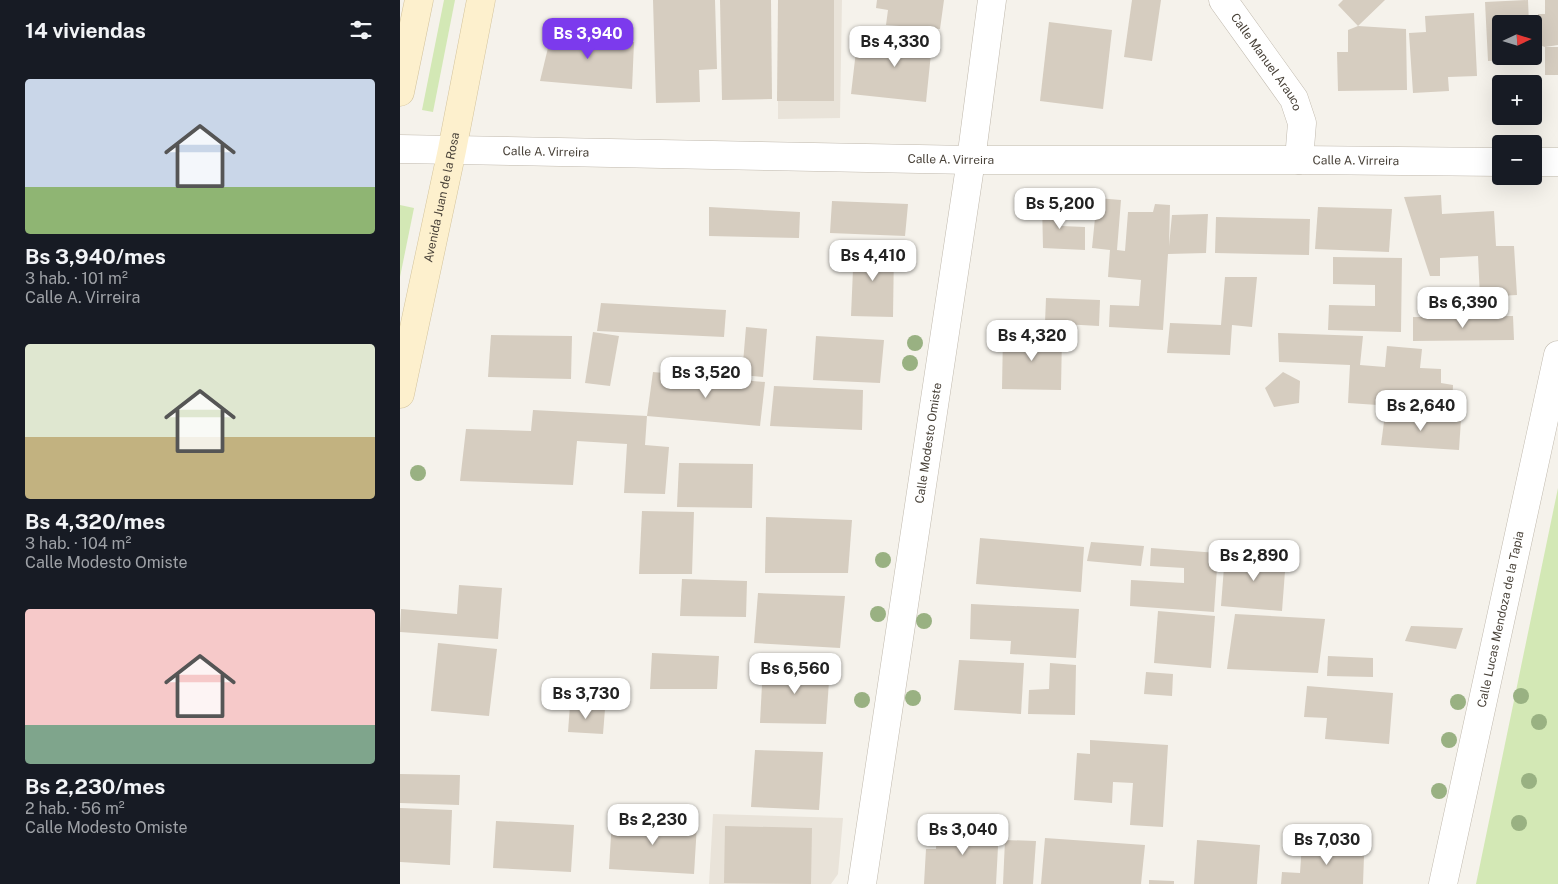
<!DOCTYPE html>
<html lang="es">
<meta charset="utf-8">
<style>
body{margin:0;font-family:"Public Sans",sans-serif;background:#20242c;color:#f1f3f6;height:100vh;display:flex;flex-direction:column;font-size:19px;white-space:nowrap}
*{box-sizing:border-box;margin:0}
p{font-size:16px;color:#9ea1a6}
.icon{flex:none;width:28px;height:28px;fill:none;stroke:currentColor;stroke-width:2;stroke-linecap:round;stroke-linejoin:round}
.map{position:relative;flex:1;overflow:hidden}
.details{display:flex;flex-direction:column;background:#171b24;width:400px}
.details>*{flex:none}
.needle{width:32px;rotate:86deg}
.buttons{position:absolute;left:1092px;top:15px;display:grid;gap:10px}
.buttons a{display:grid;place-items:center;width:50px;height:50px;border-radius:5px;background:#171b24;box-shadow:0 5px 20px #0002;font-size:25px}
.price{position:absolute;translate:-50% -42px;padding:0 11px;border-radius:10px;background:#fff;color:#222;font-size:16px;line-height:32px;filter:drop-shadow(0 1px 2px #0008)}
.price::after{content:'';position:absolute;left:50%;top:30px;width:15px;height:11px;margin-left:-8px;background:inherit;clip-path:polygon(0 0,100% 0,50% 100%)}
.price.current{background:#7c3aed;color:#fff}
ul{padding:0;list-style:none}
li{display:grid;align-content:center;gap:10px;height:265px;padding:0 25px}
li span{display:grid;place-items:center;height:155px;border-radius:5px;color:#555}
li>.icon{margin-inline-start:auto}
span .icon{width:90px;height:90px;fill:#fffc;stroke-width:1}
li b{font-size:21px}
h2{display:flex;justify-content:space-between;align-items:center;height:60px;padding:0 25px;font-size:21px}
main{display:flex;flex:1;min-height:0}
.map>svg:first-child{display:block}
.residential{fill:#e9e3d9}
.green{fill:#d3e8b5}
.building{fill:#d6cdc0}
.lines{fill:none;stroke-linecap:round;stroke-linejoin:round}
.minor-casing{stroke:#c0b9ad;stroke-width:29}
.secondary-casing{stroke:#d3c39c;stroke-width:29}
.minor{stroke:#fff;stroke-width:28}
.secondary{stroke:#fdf0cd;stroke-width:28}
.tree{fill:#99b182}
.labels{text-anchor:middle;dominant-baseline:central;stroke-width:4;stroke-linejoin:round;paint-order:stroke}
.street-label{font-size:12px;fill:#494239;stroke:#fff}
</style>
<main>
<section class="details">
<h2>14 viviendas<svg class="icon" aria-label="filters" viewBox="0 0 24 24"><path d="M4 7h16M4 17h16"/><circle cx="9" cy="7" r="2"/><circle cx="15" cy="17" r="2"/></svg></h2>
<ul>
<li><span style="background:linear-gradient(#c9d6e8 70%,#8fb573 0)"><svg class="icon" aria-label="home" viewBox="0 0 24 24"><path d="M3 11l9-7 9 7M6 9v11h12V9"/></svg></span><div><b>Bs 3,940/mes</b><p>3 hab. · 101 m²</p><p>Calle A. Virreira</p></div></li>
<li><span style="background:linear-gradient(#dfe7d0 60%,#c2b280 0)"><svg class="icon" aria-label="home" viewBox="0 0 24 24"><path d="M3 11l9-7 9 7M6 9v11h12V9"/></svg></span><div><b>Bs 4,320/mes</b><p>3 hab. · 104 m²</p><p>Calle Modesto Omiste</p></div></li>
<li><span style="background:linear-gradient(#f6c9c9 75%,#7fa58c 0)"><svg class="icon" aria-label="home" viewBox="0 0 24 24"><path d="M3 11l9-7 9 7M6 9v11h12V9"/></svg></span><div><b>Bs 2,230/mes</b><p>2 hab. · 56 m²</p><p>Calle Modesto Omiste</p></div></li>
</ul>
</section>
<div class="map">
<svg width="1158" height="884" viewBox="0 0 1158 884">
<rect width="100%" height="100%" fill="#f5f2eb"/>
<!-- residential -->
<g class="residential">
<polygon points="378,0 442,0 440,118 378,119"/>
<polygon points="313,814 443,818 438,874 431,884 309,884"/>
</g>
<!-- green -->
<g class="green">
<polygon points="44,0 55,0 33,112 22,110"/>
<polygon points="0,205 14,208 0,277"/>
<polygon points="1158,488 1158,884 1076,884"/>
</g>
<!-- building -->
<g class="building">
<polygon points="253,0 315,0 317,69 299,70 300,102 256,103"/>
<polygon points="320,0 371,0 372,99 322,100"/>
<polygon points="378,0 434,0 434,101 377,101"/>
<polygon points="477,0 544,0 540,29 486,25 488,10 476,8"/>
<polygon points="732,0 761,0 752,61 724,57"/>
<polygon points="943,0 985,0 958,26 1006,29 1007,90 938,91 937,52 948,52 948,30 958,26 938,5"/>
<polygon points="1128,0 1129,24 1101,24 1101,56 1130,56 1130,59 1088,61 1085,2"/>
<polygon points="1145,0 1158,0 1158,45 1145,47 1158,47 1158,75 1145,75 1145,47 1139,45 1138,14 1145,14"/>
<polygon points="1074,13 1077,76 1048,77 1049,91 1013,93 1009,33 1026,32 1025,16"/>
<polygon points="649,22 712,30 703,109 640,101"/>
<polygon points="153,27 234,42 232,89 140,81"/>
<polygon points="484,29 533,34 526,102 451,94 456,51 481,54"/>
<polygon points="1041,195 1042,214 1094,211 1096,246 1114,246 1117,295 1080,297 1078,256 1040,258 1040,276 1030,276 1004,197"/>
<polygon points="697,198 721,200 717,250 725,251 728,212 753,212 755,204 770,205 769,246 772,215 808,214 806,253 768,254 763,330 709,327 710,305 739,306 741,280 708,277 710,250 692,248"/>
<polygon points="432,201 508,204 505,236 430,233"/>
<polygon points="642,202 662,204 662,226 685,227 685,250 643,248"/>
<polygon points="309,207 400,212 399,238 309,236"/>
<polygon points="918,207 992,209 989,252 915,249"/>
<polygon points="816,217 910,219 909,255 815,253"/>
<polygon points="454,246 494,248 493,317 451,316"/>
<polygon points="933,257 1002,258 1001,332 928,330 929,305 975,306 975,285 933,284"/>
<polygon points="825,277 857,277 852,327 832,325 830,355 767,353 770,323 821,325"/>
<polygon points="646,298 700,300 699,326 645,323"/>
<polygon points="201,303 326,310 324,337 197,331"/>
<polygon points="1113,316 1114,340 1013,341 1013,317"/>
<polygon points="346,327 367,329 363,377 342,375"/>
<polygon points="193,332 219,336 210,386 185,383"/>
<polygon points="603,333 662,334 661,390 602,389"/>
<polygon points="878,333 963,336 960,365 985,367 987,346 1022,349 1020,368 1041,369 1041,383 1053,385 1052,410 948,403 950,365 879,362"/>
<polygon points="91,335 172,336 171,379 88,377"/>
<polygon points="416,336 484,340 480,383 413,380"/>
<polygon points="253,372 365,382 360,426 247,416"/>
<polygon points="883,372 900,381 899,403 874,407 865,388"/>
<polygon points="374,386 463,390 462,430 370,426"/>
<polygon points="133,410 247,416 245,445 269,447 265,494 224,493 227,444 177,441 173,485 60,481 66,429 131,431"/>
<polygon points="985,414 1061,419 1059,450 981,445"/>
<polygon points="279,463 353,464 352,508 277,507"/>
<polygon points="242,511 294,512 292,574 239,574"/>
<polygon points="366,517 452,520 448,573 365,573"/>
<polygon points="580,538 684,547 681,592 576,584"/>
<polygon points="691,542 744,546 741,566 687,561"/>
<polygon points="751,548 818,553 814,612 730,606 731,580 784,583 784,568 750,566"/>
<polygon points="825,554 886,558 882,611 821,606"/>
<polygon points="282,579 347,581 346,617 280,616"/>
<polygon points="59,585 102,588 98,639 0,632 1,609 57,614"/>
<polygon points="358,593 445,596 440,648 354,643"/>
<polygon points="571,604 679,609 676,658 610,654 611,641 570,639"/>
<polygon points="758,611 815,616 811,668 754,663"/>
<polygon points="835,614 925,619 918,673 827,669"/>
<polygon points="1011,626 1063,628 1056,649 1005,641"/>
<polygon points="38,643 97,649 89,716 31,711"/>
<polygon points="252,653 319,656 317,689 250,689"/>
<polygon points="928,656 973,658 973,677 927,676"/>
<polygon points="559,660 624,663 621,714 554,710"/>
<polygon points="650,663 676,665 675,715 628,714 629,690 649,689"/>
<polygon points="363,665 430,667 426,724 360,723"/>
<polygon points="746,672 773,674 772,696 744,694"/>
<polygon points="907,686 993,693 989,744 925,739 927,718 904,717"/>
<polygon points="170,705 205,709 203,734 168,732"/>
<polygon points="690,740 768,745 763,827 730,825 733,783 713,782 712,803 674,800 677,753 690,754"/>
<polygon points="355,750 423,752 419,810 351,807"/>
<polygon points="0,774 60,775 59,805 0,803"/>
<polygon points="0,808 52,810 50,865 0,862"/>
<polygon points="212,819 297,824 294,874 209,869"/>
<polygon points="96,821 174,825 171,872 93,868"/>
<polygon points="537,825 599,828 596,884 524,884 526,849 536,849"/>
<polygon points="325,826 412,828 411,884 324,883"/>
<polygon points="645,838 745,845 741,884 641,884"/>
<polygon points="605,840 636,841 633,884 603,884"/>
<polygon points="797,840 860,845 857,884 794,884"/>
<polygon points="902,843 949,845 948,856 964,856 963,884 881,884 882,872 900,873"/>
<polygon points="749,880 774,881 774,884 749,884"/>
</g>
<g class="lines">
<defs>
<g id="minor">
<path id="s1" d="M823,0L894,99L902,123L899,160"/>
<path id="s2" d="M0,149L571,160H899L1101,162"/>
<polyline points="1134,162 1158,162"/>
<path id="s3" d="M462,884L571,160L592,0"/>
<path id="s4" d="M1043,884L1158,355"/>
</g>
<g id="secondary">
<polyline points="0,92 19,0"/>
<path id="s5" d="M0,394L52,150L81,0"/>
</g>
</defs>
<!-- minor casing -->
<use href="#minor" class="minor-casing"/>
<!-- secondary casing -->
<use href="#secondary" class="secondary-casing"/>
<!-- minor -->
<use href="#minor" class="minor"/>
<!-- secondary -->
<use href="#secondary" class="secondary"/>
</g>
<!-- trees -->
<g class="tree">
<circle cx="515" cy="343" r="8"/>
<circle cx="510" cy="363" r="8"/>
<circle cx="18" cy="473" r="8"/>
<circle cx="483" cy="560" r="8"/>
<circle cx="478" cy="614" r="8"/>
<circle cx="524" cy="621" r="8"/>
<circle cx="1121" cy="696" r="8"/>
<circle cx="513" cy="698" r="8"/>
<circle cx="462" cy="700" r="8"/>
<circle cx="1058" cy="702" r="8"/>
<circle cx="1139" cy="722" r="8"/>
<circle cx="1049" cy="740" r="8"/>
<circle cx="1129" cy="781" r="8"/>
<circle cx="1039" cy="791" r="8"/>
<circle cx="1119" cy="823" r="8"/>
</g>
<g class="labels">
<!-- street labels -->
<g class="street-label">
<text stroke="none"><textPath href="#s1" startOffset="76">Calle Manuel Arauco</textPath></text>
<text stroke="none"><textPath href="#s2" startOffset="146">Calle A. Virreira</textPath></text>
<text stroke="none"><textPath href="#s2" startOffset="551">Calle A. Virreira</textPath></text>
<text stroke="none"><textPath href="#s2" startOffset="956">Calle A. Virreira</textPath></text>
<text stroke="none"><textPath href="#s5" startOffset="201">Avenida Juan de la Rosa</textPath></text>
<text stroke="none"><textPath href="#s3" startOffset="446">Calle Modesto Omiste</textPath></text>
<text stroke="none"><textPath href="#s4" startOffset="271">Calle Lucas Mendoza de la Tapia</textPath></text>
</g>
</g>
</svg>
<div class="buttons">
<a><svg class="needle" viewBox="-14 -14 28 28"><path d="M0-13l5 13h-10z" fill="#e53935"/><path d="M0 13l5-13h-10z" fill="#9ea1a6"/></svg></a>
<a>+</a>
<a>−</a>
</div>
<b class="price current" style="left:188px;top:60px">Bs 3,940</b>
<b class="price" style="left:495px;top:68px">Bs 4,330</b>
<b class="price" style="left:660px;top:230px">Bs 5,200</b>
<b class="price" style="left:473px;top:282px">Bs 4,410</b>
<b class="price" style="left:1063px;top:329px">Bs 6,390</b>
<b class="price" style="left:632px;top:362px">Bs 4,320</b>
<b class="price" style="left:306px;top:399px">Bs 3,520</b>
<b class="price" style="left:1021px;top:432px">Bs 2,640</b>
<b class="price" style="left:854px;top:582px">Bs 2,890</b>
<b class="price" style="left:395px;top:695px">Bs 6,560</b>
<b class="price" style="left:186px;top:720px">Bs 3,730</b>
<b class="price" style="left:253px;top:846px">Bs 2,230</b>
<b class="price" style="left:563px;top:856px">Bs 3,040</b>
<b class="price" style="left:927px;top:866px">Bs 7,030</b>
</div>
</main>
